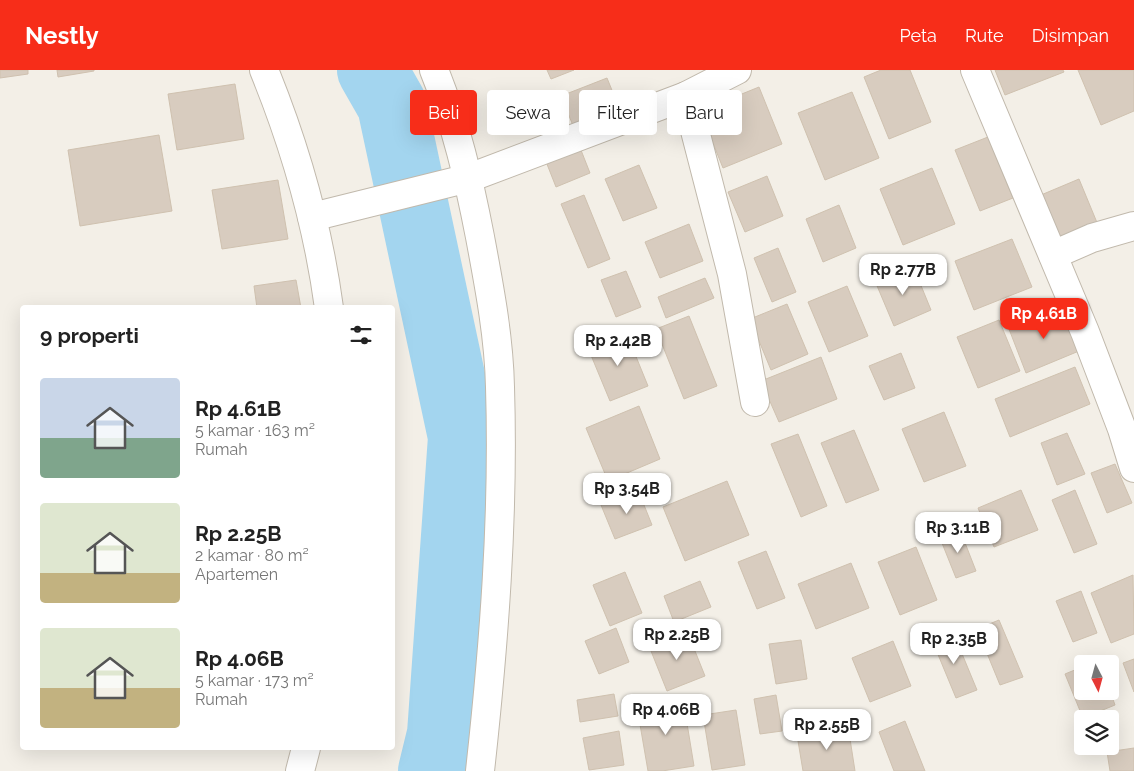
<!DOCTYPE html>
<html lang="id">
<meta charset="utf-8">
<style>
body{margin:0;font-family:Raleway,sans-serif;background:#f2f2f2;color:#222;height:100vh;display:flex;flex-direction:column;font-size:19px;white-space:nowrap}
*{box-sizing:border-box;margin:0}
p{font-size:16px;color:#767676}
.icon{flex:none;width:28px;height:28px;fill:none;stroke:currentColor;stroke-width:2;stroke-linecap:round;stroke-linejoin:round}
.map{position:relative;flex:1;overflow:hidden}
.sheet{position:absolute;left:20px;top:235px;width:375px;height:445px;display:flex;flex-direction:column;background:#fff;border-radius:5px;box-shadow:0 5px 20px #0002}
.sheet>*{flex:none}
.top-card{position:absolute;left:410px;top:20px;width:475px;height:45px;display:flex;gap:10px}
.needle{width:32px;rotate:174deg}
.buttons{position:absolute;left:1074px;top:585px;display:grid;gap:10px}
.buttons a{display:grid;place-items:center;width:45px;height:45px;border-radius:5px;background:#fff;box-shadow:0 5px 20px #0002;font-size:25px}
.price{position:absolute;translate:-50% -42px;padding:0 11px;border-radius:10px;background:#fff;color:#222;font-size:16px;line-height:32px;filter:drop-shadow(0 1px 2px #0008)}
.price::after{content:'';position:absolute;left:50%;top:30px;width:15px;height:11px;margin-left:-8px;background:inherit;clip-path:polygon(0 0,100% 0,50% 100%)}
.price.on{background:#f72d19;color:#fff}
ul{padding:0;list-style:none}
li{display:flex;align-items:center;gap:15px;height:125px;padding:0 20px}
li span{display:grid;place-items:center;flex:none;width:140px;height:100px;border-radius:5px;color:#555}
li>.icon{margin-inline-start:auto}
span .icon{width:60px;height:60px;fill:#fffc;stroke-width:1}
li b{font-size:21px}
h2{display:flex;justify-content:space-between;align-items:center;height:60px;padding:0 20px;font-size:21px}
.chip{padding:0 18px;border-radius:5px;background:#fff;box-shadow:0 5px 20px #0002;font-size:18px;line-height:45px}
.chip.on{background:#f72d19;color:#fff}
header{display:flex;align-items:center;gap:30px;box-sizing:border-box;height:70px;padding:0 25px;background:#f72d19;color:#fff}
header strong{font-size:24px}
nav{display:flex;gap:28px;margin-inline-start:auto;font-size:18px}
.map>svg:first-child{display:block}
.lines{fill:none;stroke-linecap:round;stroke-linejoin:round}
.river{stroke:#a3d5ef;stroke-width:70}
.building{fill:#d8ccbf;stroke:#cfc1af}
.minor-casing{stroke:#c1b9ac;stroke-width:30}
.minor{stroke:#fff;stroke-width:28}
</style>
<header>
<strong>Nestly</strong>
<nav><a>Peta</a><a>Rute</a><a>Disimpan</a></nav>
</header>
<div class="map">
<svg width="1134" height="701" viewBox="0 0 1134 701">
<rect width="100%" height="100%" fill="#f3efe7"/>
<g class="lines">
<!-- river -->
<polyline class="river" points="372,0 392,35 463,367 442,664 433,701"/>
</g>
<!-- building -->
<g class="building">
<polygon points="0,0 28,0 28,4 0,8"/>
<polygon points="57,0 94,0 94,1 58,7"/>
<polygon points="547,0 574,0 551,9"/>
<polygon points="881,0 910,0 931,52 889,69 864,7"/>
<polygon points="995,0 1063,0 1064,2 1005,25"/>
<polygon points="1078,0 1134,0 1134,41 1101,55"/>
<polygon points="607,8 622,45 576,63 561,26"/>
<polygon points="235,14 244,69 177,80 168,24"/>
<polygon points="759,17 782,74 723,98 700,41"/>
<polygon points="852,22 879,88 825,110 798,43"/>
<polygon points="159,65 172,141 80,156 68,80"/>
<polygon points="988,67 1013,128 980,141 955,80"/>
<polygon points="577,70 590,103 556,117 543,84"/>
<polygon points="639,95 657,138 623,151 605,109"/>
<polygon points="932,98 955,154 903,175 880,119"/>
<polygon points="767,106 783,146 745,162 728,122"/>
<polygon points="1079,109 1098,155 1060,171 1041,125"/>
<polygon points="278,110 288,169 222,179 212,120"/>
<polygon points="584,125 610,189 588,198 561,134"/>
<polygon points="839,135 856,178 823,192 806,149"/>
<polygon points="689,154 703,191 660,208 645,172"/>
<polygon points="1012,169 1032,217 974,240 955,191"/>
<polygon points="778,178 796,222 772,232 754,188"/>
<polygon points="913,196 931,240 894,256 875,211"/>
<polygon points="626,201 641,237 616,247 601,210"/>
<polygon points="705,208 714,228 666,248 658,227"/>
<polygon points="296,210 301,238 257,238 254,216"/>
<polygon points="847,216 868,266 829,282 808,232"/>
<polygon points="787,234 808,284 771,300 750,249"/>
<polygon points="1061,238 1079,281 1026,303 1009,259"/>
<polygon points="689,246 717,316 684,329 656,259"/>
<polygon points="999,250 1020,301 978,318 957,267"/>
<polygon points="626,262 648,316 610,331 588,278"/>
<polygon points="901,283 915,318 884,330 869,296"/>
<polygon points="821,287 837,329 779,352 761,311"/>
<polygon points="1075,297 1090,334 1010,367 995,329"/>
<polygon points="639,336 660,389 608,411 586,358"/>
<polygon points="944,342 966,396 924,412 902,359"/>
<polygon points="854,360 879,420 846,433 821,373"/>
<polygon points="1067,363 1085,404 1057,415 1041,373"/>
<polygon points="798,364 827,436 801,447 771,374"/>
<polygon points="1115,394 1132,433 1107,443 1091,403"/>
<polygon points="727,411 749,465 685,491 663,437"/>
<polygon points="638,420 652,455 615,469 601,435"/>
<polygon points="1021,420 1038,460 994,477 978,438"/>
<polygon points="1075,420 1097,474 1074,483 1052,430"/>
<polygon points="960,460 976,501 956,508 940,468"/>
<polygon points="916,477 937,530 900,545 878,492"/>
<polygon points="766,481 785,528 757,539 738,492"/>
<polygon points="851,493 869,538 816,559 798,514"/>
<polygon points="625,502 642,543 610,556 593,515"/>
<polygon points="1133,505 1134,564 1111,573 1091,523"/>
<polygon points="700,511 711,537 674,552 664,526"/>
<polygon points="1081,521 1097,563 1073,572 1056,531"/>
<polygon points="999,550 1023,607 1000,615 977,559"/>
<polygon points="616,558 629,592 599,604 585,571"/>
<polygon points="687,561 705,606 667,621 649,576"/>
<polygon points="953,562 977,620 956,628 932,570"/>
<polygon points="801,570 807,609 776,614 769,574"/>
<polygon points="893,571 911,616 870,632 852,588"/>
<polygon points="1134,589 1134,622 1123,593"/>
<polygon points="1082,597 1082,621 1110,621 1115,635 1083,648 1065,604"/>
<polygon points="614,624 618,646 580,652 577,630"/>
<polygon points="776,625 782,661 760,664 754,629"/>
<polygon points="683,629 694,696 662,701 648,701 637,637"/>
<polygon points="736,640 745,695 712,700 703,645"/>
<polygon points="905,651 925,701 894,701 879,662"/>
<polygon points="848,656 855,701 803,701 797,665"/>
<polygon points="619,661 624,695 589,700 583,668"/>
<polygon points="1134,678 1134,701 1110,701 1107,682"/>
</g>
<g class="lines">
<defs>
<g id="minor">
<path d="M264,0C295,76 318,156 329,238"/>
<path d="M434,0C456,54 469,110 480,167C489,215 499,267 500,317C504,445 494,574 480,701"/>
<polyline points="975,0 1085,262 1122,359 1134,398"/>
<polyline points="686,26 732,204 755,332"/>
<polyline points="312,147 469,108 686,26 737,0"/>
<polyline points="1053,185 1092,168 1134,156"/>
<polyline points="300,701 306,678"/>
</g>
</defs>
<!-- minor casing -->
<use href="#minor" class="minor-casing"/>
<!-- minor -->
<use href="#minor" class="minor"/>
</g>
</svg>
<div class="buttons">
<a><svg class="needle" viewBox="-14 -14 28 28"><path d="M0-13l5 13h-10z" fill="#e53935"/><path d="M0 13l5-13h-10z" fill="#767676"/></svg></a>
<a><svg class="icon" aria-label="layers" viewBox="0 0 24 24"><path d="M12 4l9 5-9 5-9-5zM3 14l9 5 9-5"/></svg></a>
</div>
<b class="price" style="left:903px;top:226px">Rp 2.77B</b>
<b class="price on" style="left:1044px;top:270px">Rp 4.61B</b>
<b class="price" style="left:618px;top:297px">Rp 2.42B</b>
<b class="price" style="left:627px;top:445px">Rp 3.54B</b>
<b class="price" style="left:958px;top:484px">Rp 3.11B</b>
<b class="price" style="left:677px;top:591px">Rp 2.25B</b>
<b class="price" style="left:954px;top:595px">Rp 2.35B</b>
<b class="price" style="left:666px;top:666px">Rp 4.06B</b>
<b class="price" style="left:827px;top:681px">Rp 2.55B</b>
<div class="top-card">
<a class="chip on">Beli</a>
<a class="chip">Sewa</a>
<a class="chip">Filter</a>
<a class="chip">Baru</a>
</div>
<section class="sheet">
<h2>9 properti<svg class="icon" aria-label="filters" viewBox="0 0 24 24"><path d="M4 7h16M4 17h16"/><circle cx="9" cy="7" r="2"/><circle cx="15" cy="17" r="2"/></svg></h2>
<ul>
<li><span style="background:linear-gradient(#c9d6e8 60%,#7fa58c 0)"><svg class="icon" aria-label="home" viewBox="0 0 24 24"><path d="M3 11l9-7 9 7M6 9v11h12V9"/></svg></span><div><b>Rp 4.61B</b><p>5 kamar · 163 m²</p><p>Rumah</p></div></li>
<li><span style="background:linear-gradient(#dfe7d0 70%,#c2b280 0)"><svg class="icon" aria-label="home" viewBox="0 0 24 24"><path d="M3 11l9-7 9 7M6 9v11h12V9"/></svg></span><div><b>Rp 2.25B</b><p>2 kamar · 80 m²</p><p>Apartemen</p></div></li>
<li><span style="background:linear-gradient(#dfe7d0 60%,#c2b280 0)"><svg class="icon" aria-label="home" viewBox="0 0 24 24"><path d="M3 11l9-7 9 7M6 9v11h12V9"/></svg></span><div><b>Rp 4.06B</b><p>5 kamar · 173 m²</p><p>Rumah</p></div></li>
</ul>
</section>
</div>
